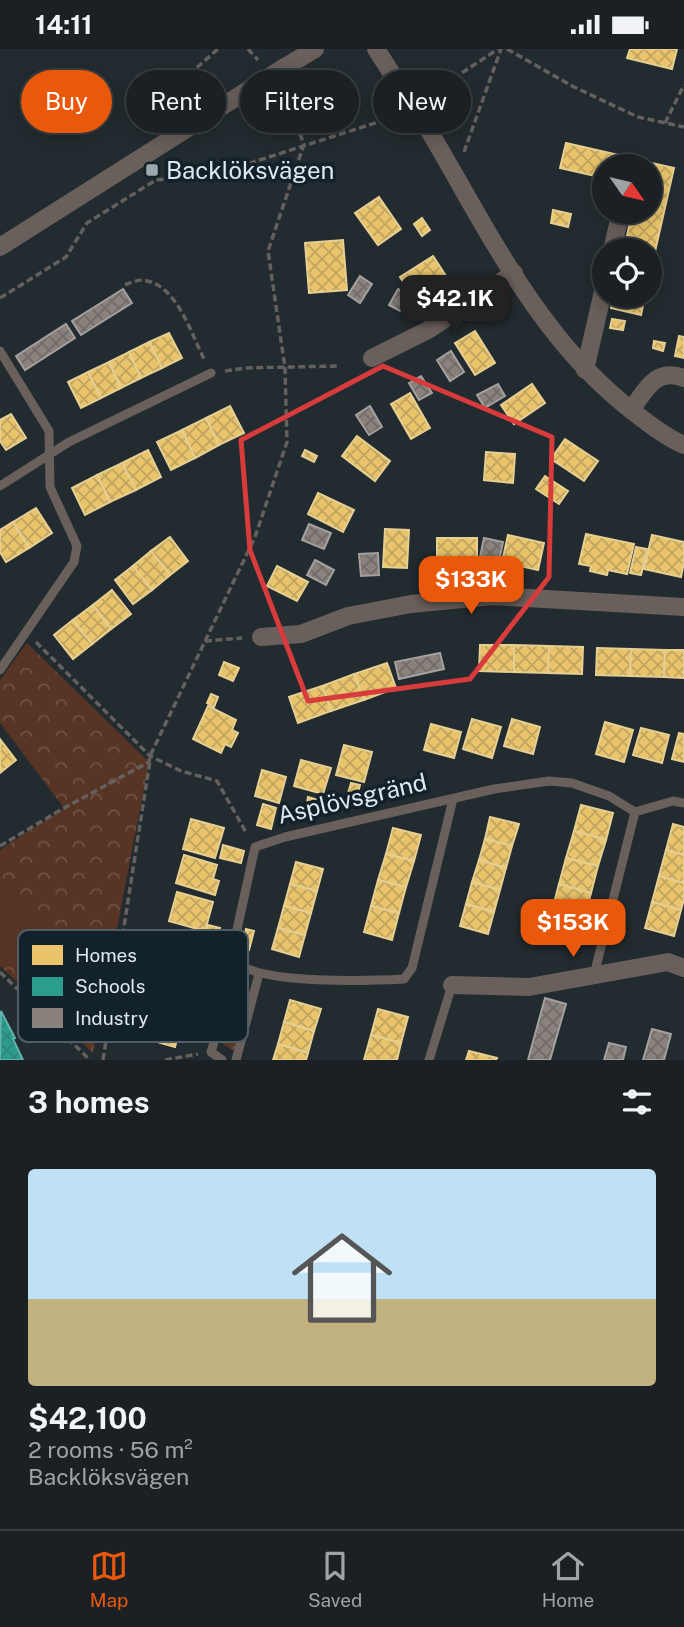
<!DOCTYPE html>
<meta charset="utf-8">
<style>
body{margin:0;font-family:"Public Sans",sans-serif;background:#272d30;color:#f1f3f6;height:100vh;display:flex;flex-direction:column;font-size:26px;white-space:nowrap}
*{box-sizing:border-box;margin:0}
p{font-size:23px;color:#9fa3a6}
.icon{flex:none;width:38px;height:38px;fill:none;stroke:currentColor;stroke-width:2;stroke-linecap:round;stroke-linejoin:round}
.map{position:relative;height:1011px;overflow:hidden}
.drawer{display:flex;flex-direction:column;background:#1a2023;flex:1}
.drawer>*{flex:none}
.banner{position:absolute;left:21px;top:21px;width:642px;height:63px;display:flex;gap:14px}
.needle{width:46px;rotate:124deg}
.controls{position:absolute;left:592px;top:105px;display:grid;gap:14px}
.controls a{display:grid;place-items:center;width:70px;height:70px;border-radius:50%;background:#1a2023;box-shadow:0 4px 18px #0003,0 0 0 2px #383e41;font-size:35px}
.price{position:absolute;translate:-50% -60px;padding:0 16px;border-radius:14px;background:#ea580c;color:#fff;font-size:23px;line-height:46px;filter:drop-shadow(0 2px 4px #0008)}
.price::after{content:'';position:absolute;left:50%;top:42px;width:21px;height:16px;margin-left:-10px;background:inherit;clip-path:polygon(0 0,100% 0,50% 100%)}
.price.active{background:#222;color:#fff}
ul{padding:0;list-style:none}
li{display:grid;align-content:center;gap:14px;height:371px;padding:0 28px}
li+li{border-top:2px solid #383e41}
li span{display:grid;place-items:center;height:217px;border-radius:7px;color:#555}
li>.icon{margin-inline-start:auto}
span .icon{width:126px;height:126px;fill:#fffc;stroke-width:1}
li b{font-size:30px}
h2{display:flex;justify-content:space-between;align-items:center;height:84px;padding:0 28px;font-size:30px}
.chip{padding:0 24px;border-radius:32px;background:#1a2023;box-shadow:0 4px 18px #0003,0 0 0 2px #383e41;font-size:24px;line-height:63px}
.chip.active{background:#ea580c;color:#fff}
.status{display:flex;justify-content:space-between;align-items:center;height:49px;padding:0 35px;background:#1a2023;direction:ltr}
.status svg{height:19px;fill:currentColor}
.dock{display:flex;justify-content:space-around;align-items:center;height:98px;border-top:2px solid #383e41;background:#1a2023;font-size:19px;color:#9fa3a6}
.dock a{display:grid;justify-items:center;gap:4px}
.dock .active{color:#ea580c}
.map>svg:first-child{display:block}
.park{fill:url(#park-crowns)}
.pitch{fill:#583424}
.homes{fill:url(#homes-cross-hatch);stroke:#e6cf92;stroke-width:2}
.schools{fill:url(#schools-cross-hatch);stroke:#60b4ac;stroke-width:2}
.industry{fill:url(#industry-cross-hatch);stroke:#a3a09e;stroke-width:2}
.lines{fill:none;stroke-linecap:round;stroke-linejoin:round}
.path{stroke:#63605e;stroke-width:3.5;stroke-dasharray:7 3.5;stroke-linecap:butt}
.service{stroke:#695f5b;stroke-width:9}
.minor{stroke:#695f5b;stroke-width:18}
.minor-bridge{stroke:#695f5b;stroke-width:18}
.marked{fill:none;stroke:#d73b3c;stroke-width:5;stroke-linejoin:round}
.poi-dot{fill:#9ca6ab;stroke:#13222a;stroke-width:2.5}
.labels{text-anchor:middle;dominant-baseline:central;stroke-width:7;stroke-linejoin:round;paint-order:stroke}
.poi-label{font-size:24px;fill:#dee8ee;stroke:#13222a;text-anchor:start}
.street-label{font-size:24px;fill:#dee8ee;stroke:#13222a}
.key{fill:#13222a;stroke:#505d65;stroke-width:2}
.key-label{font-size:19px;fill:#dee8ee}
</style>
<div class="status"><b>14:11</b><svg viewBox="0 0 49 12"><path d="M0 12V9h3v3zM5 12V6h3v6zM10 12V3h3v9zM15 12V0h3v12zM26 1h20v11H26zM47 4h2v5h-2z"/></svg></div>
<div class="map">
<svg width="684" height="1011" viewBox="0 0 684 1011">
<defs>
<pattern id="park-crowns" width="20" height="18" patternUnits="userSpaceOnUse" patternTransform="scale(1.75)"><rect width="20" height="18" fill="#583424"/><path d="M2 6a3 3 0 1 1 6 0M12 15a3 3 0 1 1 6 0" fill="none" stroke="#705144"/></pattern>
<pattern id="homes-cross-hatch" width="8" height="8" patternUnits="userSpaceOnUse" patternTransform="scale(1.75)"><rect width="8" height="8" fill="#e9c46a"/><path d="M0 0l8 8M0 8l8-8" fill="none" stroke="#c0a461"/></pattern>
<pattern id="schools-cross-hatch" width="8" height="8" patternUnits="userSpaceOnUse" patternTransform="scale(1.75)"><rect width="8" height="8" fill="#2a9d8f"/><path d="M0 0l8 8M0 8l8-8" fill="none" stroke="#328379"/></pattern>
<pattern id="industry-cross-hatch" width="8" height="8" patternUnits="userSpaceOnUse" patternTransform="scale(1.75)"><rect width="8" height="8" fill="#8a817c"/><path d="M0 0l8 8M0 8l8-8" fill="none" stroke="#716c69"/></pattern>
</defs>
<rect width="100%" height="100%" fill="#222b2f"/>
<!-- park -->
<g class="park">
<polygon points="27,594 149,713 93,1004 0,917 0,801 64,759 0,674 0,631"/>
<polygon points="230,938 254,942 238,1004 215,990"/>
</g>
<!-- pitch -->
<polygon class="pitch" points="5,831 60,881 21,924 0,905 0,836"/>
<!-- homes -->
<g class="homes">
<polygon points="630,0 677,0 672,20 627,9"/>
<polygon points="566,94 623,107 620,117 604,117 604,129 560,119"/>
<polygon points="643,112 674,119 649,229 649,201 624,201 632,163 649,163 649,117 642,117"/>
<polygon points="379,148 401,180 378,196 355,164"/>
<polygon points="553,161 571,165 568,178 551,174"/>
<polygon points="422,169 430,181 422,187 414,175"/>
<polygon points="343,191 347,241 309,244 305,194"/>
<polygon points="433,207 450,233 418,255 400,228"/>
<polygon points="614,247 645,247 641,266 611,259"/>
<polygon points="612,270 625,272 623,281 610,279"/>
<polygon points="475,282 495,314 475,326 455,294"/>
<polygon points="169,284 182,309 162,319 149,293"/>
<polygon points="679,287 684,288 684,309 675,307"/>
<polygon points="654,292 665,294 663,302 653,299"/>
<polygon points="149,293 162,319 141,329 129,303"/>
<polygon points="129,303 141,329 121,339 109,313"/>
<polygon points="109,313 121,339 101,349 88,323"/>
<polygon points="88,323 101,349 81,359 68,333"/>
<polygon points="532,335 545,354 514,375 501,356"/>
<polygon points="410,344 430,379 411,390 391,355"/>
<polygon points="230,357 244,384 219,396 206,369"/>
<polygon points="11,365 26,389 6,401 0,392 0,371"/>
<polygon points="206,369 219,396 195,409 182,381"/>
<polygon points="182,381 195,409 171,421 157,393"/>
<polygon points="357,387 390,412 375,432 342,407"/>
<polygon points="565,390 598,412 584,432 551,410"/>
<polygon points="148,401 161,428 136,441 122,414"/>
<polygon points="305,401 317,407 314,413 302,407"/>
<polygon points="486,403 515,405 513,434 484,431"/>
<polygon points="122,414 136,441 110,453 97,426"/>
<polygon points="97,426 110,453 85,466 72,439"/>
<polygon points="545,427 568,442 559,455 536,440"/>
<polygon points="318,444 354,461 343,483 308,465"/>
<polygon points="36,459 52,484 29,499 13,473"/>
<polygon points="13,473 29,499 6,513 0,503 0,481"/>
<polygon points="385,480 409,481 407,519 383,518"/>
<polygon points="586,485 634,495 627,525 608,521 607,526 590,522 591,517 579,515"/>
<polygon points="508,486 544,494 538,521 502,513"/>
<polygon points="652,486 684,493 684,513 681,528 644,520"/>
<polygon points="170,488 188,512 170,526 151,502"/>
<polygon points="437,489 477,489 477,513 437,514"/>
<polygon points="636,498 647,500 641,526 630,524"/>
<polygon points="151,502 170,526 152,541 133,517"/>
<polygon points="133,517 152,541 133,555 115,531"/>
<polygon points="277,517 308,533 297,552 267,537"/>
<polygon points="112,541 131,565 111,580 93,556"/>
<polygon points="93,556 111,580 92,595 73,571"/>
<polygon points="73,571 92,595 73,610 54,586"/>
<polygon points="480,596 514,596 514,623 479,622"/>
<polygon points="514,596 549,597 548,624 514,623"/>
<polygon points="549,597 583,598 582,625 548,624"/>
<polygon points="597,599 631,600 630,627 596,626"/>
<polygon points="631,600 665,601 664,628 630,627"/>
<polygon points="665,601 684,601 684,629 664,628"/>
<polygon points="224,613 239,619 233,632 219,626"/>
<polygon points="387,614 396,639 364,651 354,625"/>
<polygon points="354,625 364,651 331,662 322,637"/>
<polygon points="322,637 331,662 298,674 289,648"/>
<polygon points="211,645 218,648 214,658 207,654"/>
<polygon points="208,657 236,671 232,681 238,684 231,698 225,695 221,704 193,690"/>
<polygon points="472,670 501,678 492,709 463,700"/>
<polygon points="512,670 540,678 533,705 504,697"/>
<polygon points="605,673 633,681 624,713 596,705"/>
<polygon points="431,675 461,683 454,709 424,701"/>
<polygon points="641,679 669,686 662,714 633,706"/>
<polygon points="679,684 684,685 684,713 672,710"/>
<polygon points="0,690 16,711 0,724"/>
<polygon points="344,696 372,703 364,733 336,726"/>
<polygon points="301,711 331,719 323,745 294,737"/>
<polygon points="262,721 286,728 279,754 255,747"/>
<polygon points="351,734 360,736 356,751 347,748"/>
<polygon points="308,748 318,751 315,762 306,759"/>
<polygon points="263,755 276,759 271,780 257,776"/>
<polygon points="581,756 613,764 606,791 574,782"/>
<polygon points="490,768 519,775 512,797 485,790"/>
<polygon points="191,770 224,779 215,809 183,800"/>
<polygon points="673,775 684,778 684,806 666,801"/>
<polygon points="393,779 421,786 414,812 386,805"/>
<polygon points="574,782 606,791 598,817 566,809"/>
<polygon points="485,790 512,797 506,819 479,811"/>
<polygon points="223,796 244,802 241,814 220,809"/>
<polygon points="666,801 684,806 684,834 659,827"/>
<polygon points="386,805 414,812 406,838 378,831"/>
<polygon points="184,806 217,816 213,830 219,832 215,846 176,834"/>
<polygon points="566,809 598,817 591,844 559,835"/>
<polygon points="479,811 506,819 500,841 472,833"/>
<polygon points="296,813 323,820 317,842 290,835"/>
<polygon points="659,827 684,834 684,850 681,861 652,853"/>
<polygon points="378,831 406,838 399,864 371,857"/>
<polygon points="472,833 500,841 494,863 466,855"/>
<polygon points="290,835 317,842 311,864 284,857"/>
<polygon points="559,835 591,844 584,870 552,861"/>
<polygon points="177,843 213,853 205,882 169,872"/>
<polygon points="652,853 681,861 674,887 645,879"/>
<polygon points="466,855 494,863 488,885 460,877"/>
<polygon points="284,857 311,864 305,886 278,879"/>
<polygon points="371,857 399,864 392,891 364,883"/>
<polygon points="552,861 584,870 577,897 544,888"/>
<polygon points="208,876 220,879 218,890 205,886"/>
<polygon points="278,879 305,886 299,908 272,900"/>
<polygon points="246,880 254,882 249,901 241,899"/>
<polygon points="290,951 321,960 314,982 284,973"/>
<polygon points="155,959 183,967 175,998 147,990"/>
<polygon points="378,960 408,968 401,994 371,986"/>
<polygon points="284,973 314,982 308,1004 278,995"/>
<polygon points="371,986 401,994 397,1011 364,1011"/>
<polygon points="278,995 308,1004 306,1011 273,1011"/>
<polygon points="469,1002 497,1009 496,1011 466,1011"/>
</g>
<!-- schools -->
<polygon class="schools" points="1,962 15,989 13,990 23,1011 0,1011"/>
<!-- industry -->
<g class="industry">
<polygon points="360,227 372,235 360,254 348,246"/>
<polygon points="123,240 132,254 81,286 72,272"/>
<polygon points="398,240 409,246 400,262 389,256"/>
<polygon points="66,275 75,289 25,321 16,307"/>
<polygon points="451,302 464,323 450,332 437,311"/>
<polygon points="421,327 432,344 419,351 409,334"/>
<polygon points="498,335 505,347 485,359 477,346"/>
<polygon points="370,357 382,378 369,386 356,366"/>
<polygon points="309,475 331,484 324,500 302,491"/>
<polygon points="484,489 503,493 499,512 480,508"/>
<polygon points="378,504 379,526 361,527 359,505"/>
<polygon points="315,511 334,521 326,536 307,526"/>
<polygon points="440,604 444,620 399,630 395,613"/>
<polygon points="545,949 566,955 550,1011 528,1011"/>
<polygon points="652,980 671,985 664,1011 643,1011"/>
<polygon points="609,994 626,998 623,1011 604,1011"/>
</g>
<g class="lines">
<!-- path -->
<g class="path">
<polyline points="248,0 258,11"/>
<polyline points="507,0 574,38 638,68 684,78"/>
<polyline points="427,47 498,0"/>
<polyline points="180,62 177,36 218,0"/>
<polyline points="665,74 684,36"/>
<polyline points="464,103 501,0"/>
<path d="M125,236C130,234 137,231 142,231C177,234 191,285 205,312"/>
<polyline points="0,249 66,208 87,174 156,131 216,125 397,67"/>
<polyline points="225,322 245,319 337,317"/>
<polyline points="205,592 242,589"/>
<polyline points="36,593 150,707 181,722 217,732 247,785"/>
<polyline points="0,797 64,759 149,713 150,707 255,488 287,393 285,319 268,202 304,95 289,58 280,44"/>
<polyline points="0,923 90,1011"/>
<polyline points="103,1011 150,712"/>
<polyline points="165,1011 198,1005"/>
</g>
<!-- service -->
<g class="service">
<polyline points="0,302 49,382 50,438 77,497 74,513 0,621"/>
<polyline points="0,437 69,393 211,324"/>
<path d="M453,750L412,919L404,930C366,932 268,935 238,915L233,899L255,798L285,788L494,740L549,732L572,734L609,747L635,763L673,752L684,754"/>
<polyline points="594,926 635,763"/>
<polyline points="222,1011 211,1003 238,915"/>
<polyline points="236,1011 259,925"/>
<polyline points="429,1011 452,936"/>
</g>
<!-- minor -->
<g class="minor">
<polyline points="376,0 401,39"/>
<polyline points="285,18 315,0"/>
<path d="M424,73C485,175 538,291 635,364C650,376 667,389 684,396"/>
<polyline points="631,117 632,113"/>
<polyline points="0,198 248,41"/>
<polyline points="612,201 621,163"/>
<polyline points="372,309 428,281 514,224"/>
<polyline points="585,321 604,238"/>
<path d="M631,361C646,341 655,318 684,329"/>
<polyline points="261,588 301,585 348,567 411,555 493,547 684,558"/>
<polyline points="452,936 529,938 668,913 684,919"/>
</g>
<!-- minor-bridge -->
<g class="minor-bridge">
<polyline points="401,39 424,73"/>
<polyline points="248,41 285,18"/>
</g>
</g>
<!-- marked area -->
<path class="marked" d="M383,317L552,388L549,528L470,630L308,652L250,501L241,391Z"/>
<!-- markers -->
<rect class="poi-dot" x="145" y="114" width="14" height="14" rx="3.5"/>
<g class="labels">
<!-- poi labels -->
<g class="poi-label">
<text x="166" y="121">Backlöksvägen</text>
</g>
<!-- street labels -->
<g class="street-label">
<text transform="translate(352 749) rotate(-13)">Asplövsgränd</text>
</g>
</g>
<!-- legend -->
<rect x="18" y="881" width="230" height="112" rx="10" class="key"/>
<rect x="32" y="896" width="31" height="20" fill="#e9c46a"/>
<rect x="32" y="928" width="31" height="19" fill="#2a9d8f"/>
<rect x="32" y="959" width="31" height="20" fill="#8a817c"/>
<g class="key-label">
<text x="75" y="913">Homes</text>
<text x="75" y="944">Schools</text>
<text x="75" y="976">Industry</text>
</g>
</svg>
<div class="controls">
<a><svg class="needle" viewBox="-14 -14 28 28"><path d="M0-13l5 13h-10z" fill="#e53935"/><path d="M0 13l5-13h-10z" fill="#9fa3a6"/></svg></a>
<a><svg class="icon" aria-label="locate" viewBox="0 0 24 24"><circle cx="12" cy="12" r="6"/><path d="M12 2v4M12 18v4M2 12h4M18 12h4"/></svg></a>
</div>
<b class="price active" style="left:455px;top:286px">$42.1K</b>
<b class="price" style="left:471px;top:567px">$133K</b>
<b class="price" style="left:573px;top:910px">$153K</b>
<div class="banner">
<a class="chip active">Buy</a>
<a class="chip">Rent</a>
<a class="chip">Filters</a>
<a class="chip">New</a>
</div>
</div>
<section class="drawer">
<h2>3 homes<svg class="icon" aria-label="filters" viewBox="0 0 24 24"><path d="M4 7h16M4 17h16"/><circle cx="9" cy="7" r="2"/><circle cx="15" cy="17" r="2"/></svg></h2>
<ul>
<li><span style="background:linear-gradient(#bfe0f5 60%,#c2b280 0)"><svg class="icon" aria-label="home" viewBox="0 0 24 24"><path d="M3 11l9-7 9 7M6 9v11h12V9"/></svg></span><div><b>$42,100</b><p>2 rooms · 56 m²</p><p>Backlöksvägen</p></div></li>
</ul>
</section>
<nav class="dock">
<a class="active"><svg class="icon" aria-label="map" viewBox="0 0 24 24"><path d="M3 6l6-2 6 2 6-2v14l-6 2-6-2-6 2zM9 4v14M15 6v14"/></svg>Map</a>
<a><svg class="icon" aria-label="saved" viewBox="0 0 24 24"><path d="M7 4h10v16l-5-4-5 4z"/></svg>Saved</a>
<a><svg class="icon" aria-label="home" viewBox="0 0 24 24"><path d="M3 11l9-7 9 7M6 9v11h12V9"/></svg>Home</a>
</nav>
